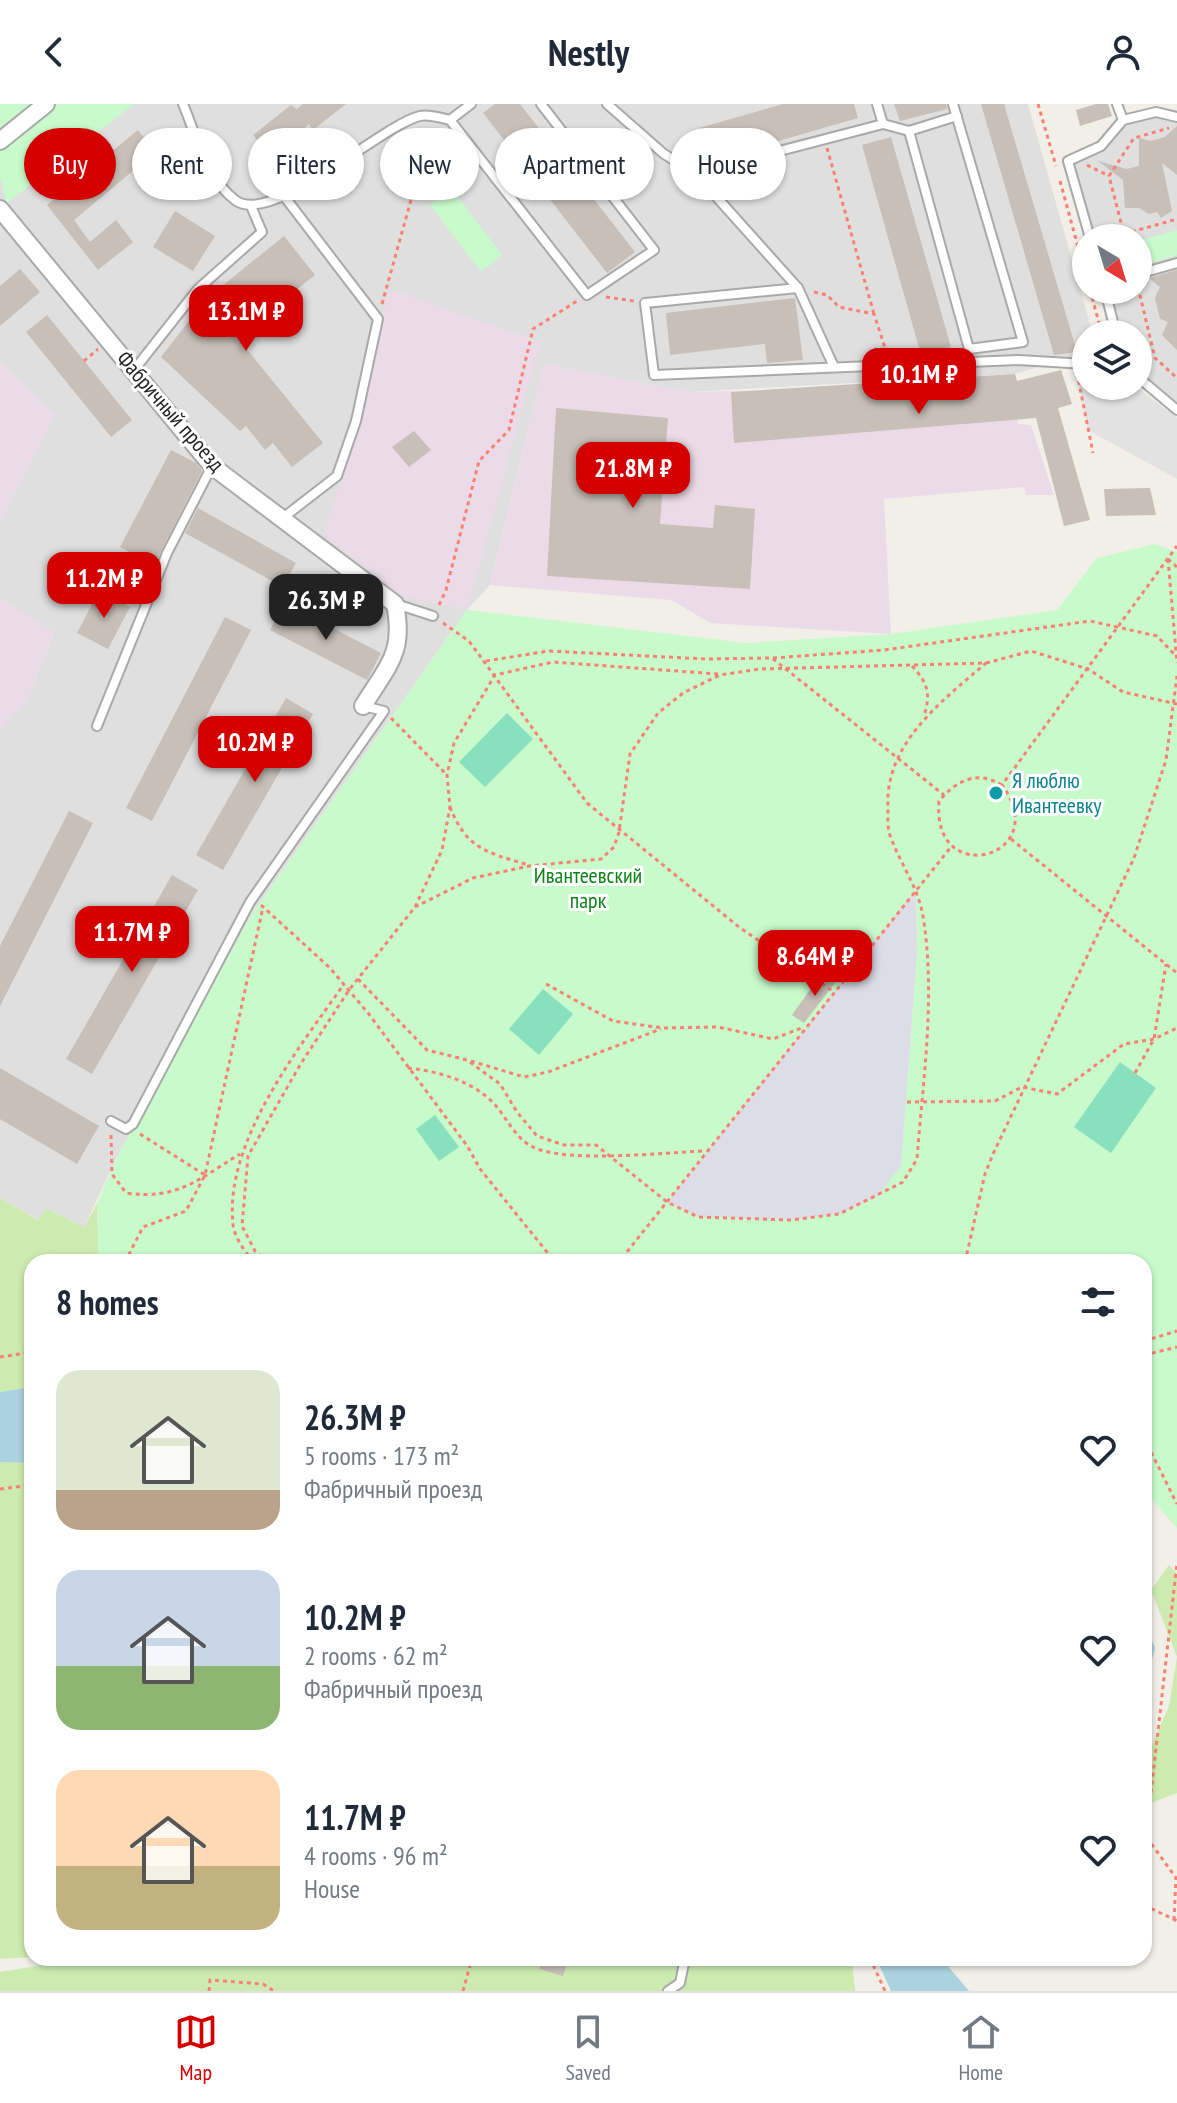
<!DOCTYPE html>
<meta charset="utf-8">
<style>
body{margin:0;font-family:"PT Sans Narrow",sans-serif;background:#f6f6f7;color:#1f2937;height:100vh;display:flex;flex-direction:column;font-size:30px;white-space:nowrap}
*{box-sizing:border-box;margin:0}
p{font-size:26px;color:#747a83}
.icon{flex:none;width:44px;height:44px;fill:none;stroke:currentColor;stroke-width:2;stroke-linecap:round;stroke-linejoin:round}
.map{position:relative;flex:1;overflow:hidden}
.side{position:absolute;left:24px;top:1150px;width:1128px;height:712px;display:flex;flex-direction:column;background:#fff;border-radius:24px;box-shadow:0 2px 6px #0004}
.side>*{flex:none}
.banner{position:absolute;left:24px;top:24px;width:1130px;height:72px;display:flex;gap:16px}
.needle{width:52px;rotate:142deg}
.fabs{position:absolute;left:1072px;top:120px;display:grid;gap:16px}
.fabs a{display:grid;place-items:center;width:80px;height:80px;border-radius:50%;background:#fff;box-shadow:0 2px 6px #0004;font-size:40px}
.price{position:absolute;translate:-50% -68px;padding:0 18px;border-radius:16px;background:#d40000;color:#fff;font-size:26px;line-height:52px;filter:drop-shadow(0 2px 4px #0008)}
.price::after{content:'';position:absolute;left:50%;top:48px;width:24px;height:18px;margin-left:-12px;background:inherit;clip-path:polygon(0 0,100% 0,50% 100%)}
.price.current{background:#222;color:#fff}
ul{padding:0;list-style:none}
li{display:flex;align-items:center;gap:24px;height:200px;padding:0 32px}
li span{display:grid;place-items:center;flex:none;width:224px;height:160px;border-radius:24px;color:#555}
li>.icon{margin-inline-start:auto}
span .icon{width:96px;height:96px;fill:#fffc;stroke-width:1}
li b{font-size:34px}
h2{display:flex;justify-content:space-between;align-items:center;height:96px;padding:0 32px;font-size:34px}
.tag{padding:0 28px;border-radius:36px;background:#fff;box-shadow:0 2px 6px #0004;font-size:28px;line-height:72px}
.tag.current{background:#d40000;color:#fff}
header{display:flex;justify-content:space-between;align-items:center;height:104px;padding:0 32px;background:#fff;font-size:36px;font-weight:700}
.dock{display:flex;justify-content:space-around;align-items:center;height:112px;border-top:2px solid #e0e1e3;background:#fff;font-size:22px;color:#747a83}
.dock a{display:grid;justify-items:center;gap:4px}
.dock .current{color:#d40000}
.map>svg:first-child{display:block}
.residential{fill:#e0dfdf}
.industrial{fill:#ebdbe8}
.grass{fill:#cdebb0}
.park{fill:#c8facc;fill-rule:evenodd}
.pitch{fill:#88e0be}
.parking{fill:#e2e2e2}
.plaza{fill:#dddde8}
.water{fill:#aad3df}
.building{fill:#c7bfb8}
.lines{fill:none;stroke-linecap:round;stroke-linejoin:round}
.service-casing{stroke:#a9a9a9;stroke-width:12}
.minor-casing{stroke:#a9a9a9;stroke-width:20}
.path{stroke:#fa8072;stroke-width:3;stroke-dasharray:4 4;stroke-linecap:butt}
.service{stroke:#fff;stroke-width:8}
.minor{stroke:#fff;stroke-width:16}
.culture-dot{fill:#0f9aa8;stroke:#fff;stroke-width:3}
.labels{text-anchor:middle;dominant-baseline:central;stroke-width:6;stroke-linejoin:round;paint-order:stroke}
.street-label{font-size:22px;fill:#222;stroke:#fff}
.culture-label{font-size:22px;fill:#0d838f;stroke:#fff;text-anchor:start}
.park-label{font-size:22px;fill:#0c8416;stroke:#fff}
</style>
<header><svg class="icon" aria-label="back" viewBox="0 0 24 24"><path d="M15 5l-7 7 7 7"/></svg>Nestly<svg class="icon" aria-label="person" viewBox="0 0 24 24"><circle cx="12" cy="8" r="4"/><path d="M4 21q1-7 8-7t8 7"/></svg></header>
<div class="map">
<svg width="1177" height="1887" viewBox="0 0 1177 1887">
<rect width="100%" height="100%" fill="#f2efe9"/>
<!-- residential -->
<g class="residential">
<polygon points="0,0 1028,0 1093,230 1086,230 1086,248 1015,270 688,288 544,260 490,481 467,506 252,810 117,1053 84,1123 46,1104 39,1116 0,1094 0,625 26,597 54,529 0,495 0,416 54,311 0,259"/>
<polygon points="1156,8 1177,13 1177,306 1138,273 1138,230 1117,230 1105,186 1138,186 1138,134 1090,134 1068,57 1101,42 1123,16"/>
</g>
<!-- industrial -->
<g class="industrial">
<polygon points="389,185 540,238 467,506 401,491 323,430 363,314"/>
<polygon points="0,259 54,311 0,416"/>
<polygon points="544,260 688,288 785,286 1015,270 1018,320 1031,321 1054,391 1026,391 1024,383 884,395 891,530 710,519 671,496 490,481"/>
<polygon points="0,495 54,528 26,597 0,625"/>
</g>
<!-- grass -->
<g class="grass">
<polygon points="0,1094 38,1116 46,1104 84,1123 97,1100 99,1158 32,1158 32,1283 0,1288"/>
<polygon points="0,1358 32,1359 32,1853 0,1855"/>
<polygon points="1169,1461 1177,1470 1177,1689 1144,1702 1144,1659 1169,1602 1177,1553 1151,1486"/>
<polygon points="85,1854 852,1854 855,1887 0,1887 0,1868"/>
</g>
<!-- park -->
<g class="park">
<polygon points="0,0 134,0 7,99 0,73"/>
<polygon points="451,84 502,151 481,168 430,101"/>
<polygon points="1177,126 1177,151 1143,161 1138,137"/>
<path d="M1155,440L1177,448V1424L1144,1387V1158H99L97,1100L117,1053L252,810L467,506L746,539L891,530L1057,506L1097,454ZM916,786L917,849L901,1062L839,1110L739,1116Z"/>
</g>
<!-- pitch -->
<g class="pitch">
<polygon points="507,609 533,635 485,683 459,658"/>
<polygon points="543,885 573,910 539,951 509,925"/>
<polygon points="1120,958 1156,984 1111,1049 1074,1023"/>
<polygon points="435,1011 459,1043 439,1057 416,1025"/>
</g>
<!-- parking -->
<polygon class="parking" points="1076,266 1086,267 1086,282 1135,282 1177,314 1177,375 1088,326"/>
<!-- plaza -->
<polygon class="plaza" points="916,785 917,849 901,1062 877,1093 839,1110 790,1116 698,1113 667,1098"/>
<!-- water -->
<g class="water">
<polygon points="32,1283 32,1359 0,1358 0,1288"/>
<polygon points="1144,1518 1155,1544 1144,1587"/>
<polygon points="876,1854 941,1854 969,1887 891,1887"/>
</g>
<!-- building -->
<g class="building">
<polygon points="303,0 346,0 313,26 309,20 271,53 253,31 291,1 297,5"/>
<polygon points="495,0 520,0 635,148 607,169 483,9"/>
<polygon points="783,0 854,0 858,14 709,57 699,24"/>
<polygon points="894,0 946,0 947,5 900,17"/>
<polygon points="981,0 1004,0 1077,248 1054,251"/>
<polygon points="1096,0 1108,0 1112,12 1080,22 1076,6"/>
<polygon points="1177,22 1177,71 1162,59 1172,107 1161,114 1157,108 1149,110 1139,104 1125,104 1123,76 1098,57 1127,65 1139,62 1139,34 1151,37 1165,33"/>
<polygon points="138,26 165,61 145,76 135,65 74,116 90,138 116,116 133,138 98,166 47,101"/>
<polygon points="891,33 951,243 921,251 862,41"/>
<polygon points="175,107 215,132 193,167 153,143"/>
<polygon points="284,132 315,171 237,233 323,339 292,363 273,339 265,346 246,322 240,327 161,253 206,195"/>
<polygon points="20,165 40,188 0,222 0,182"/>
<polygon points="1177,166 1177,246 1162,231 1168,218 1160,215 1155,194 1160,183 1149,174"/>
<polygon points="795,194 803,256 767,259 765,240 670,251 666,209"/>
<polygon points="47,211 132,316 111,333 26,228"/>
<polygon points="1061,266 1072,300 1058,304 1090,416 1064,422 1036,314 734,339 731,288 1015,270 1017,277"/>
<polygon points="556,304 668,314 660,420 713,424 715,401 755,405 750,485 547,472"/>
<polygon points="414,327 431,346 409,363 392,343"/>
<polygon points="171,346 196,359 202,367 154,461 120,443"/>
<polygon points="1150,384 1156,411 1106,412 1104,385"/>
<polygon points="198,404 296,459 283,483 185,429"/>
<polygon points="99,487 130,503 108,545 77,529"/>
<polygon points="284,499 381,549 367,576 270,526"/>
<polygon points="225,513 251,526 152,717 126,704"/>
<polygon points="286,594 313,610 223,766 196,751"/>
<polygon points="69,707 93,719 0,902 0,842"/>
<polygon points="172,771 198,786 92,970 66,955"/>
<polygon points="829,867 838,875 804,919 792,911 814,880 817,882"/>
<polygon points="0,964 99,1022 77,1060 0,1015"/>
<polygon points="543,1854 569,1854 563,1872 539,1865"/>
</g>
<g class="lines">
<defs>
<g id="service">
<path d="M183,0C196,31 207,75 235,96C271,124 381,21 420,12C428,10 442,14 450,16L471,0"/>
<polyline points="607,0 664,50 695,69 883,20 909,27 957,12"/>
<polyline points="877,0 883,20"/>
<polyline points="1117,0 1123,16"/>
<polyline points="450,16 587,191 654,146 541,0"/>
<polyline points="909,27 969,245 1023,238 953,0"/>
<polyline points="695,69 798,184 834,263"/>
<polyline points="1090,134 1068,57 1101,42 1123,16 1156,8 1177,13"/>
<polyline points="1138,170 1177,159"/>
<polyline points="798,184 645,199 654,271 1019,256 1086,260"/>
<polyline points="1105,186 1116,230"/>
<polyline points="134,266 198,185 262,128 251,102"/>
<polyline points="1138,273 1177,306"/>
<polyline points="284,413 337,372 356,317 378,215 284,92"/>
<polyline points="396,500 433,512"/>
<polyline points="97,622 167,449 212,362"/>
<polyline points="111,1017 126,1025 133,1020 250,798 384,607 363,602"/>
<polyline points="668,1887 680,1879 685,1854"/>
</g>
<g id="minor">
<polyline points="0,37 46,0"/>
<path d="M0,105L212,362L395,500C405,549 388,561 363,602"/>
</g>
</defs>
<!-- service casing -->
<use href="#service" class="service-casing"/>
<!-- minor casing -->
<use href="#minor" class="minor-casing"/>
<!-- path -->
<g class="path">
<polyline points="1038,0 1056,62"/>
<polyline points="827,44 874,210"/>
<polyline points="1087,61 1109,72"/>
<polyline points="1060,77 1086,172"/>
<polyline points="1124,130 1177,115"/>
<polyline points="1125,134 1109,72 1134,34 1169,24"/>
<polyline points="1138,183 1155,254 1177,274"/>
<polyline points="1090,186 1102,230"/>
<polyline points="814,188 827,191 839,203 874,210 887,250"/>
<polyline points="606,193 634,197"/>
<polyline points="382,200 411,96 468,57"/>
<polyline points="84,257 98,245"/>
<polyline points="1077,269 1093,349"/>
<polyline points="1168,455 1177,559"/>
<polyline points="1168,455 1177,463"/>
<polyline points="439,501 446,486 479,357 509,326 533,225 577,197"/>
<polyline points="443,519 469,537 587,699 739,823 834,888"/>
<polyline points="773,554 884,546 1090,517 1157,532 1176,552"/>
<polyline points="486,557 549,547 706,555 772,554 944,691"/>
<path d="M912,562C928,579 931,590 924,612"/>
<polyline points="391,614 447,671"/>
<path d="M1002,681C977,666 957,676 939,697C931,787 1055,753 1002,681L1177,442"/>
<path d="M450,703C467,746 487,748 528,761"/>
<polyline points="1011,735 1177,869"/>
<polyline points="261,801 330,864 368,909 468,1043 480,1065 555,1158"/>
<polyline points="415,803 473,774 529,762 601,755 614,743 619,728 630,650 658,609 683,589 720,571 760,565 986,559 1031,547 1088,565 1123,588 1177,600"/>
<path d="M358,875L427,946L467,956L500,980L517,1008L537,1032L564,1041H596L667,1098L698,1113L790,1116L839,1110L903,1078L917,1055C923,975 936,892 923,812C918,783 901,761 891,734C887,725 888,714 888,704C884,640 942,597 986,559"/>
<polyline points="546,880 613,917 663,924 718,923 773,935 804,923"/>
<polyline points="471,957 524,973 548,968 661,925"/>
<path d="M408,964C438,967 476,978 496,1002C508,1016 516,1035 533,1043C568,1060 664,1048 706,1047"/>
<polyline points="1135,969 1154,935 1166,860"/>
<polyline points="907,998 995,997 1022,983 1057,990 1124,940 1154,935 1177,924"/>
<polyline points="140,1030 205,1071"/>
<path d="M111,1031L112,1070L126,1089C178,1096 197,1076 240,1050"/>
<polyline points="622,1154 951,743"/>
<polyline points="125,1158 143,1123 186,1107 205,1071 263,803"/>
<path d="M253,1158C245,1147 234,1133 233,1120C224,1038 299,944 344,880"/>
<polyline points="268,1158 255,1147 242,1122 248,1052 300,961 349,886 415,803 442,746 450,703 447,671 454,639 495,571 553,558 718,570"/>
<polyline points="605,1158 617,1153 628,1158"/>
<polyline points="965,1158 985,1070 993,1050 1134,754 1166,656 1177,572"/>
<polyline points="1144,1237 1177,1227"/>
<polyline points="1144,1251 1177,1243"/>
<polyline points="0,1253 32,1248"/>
<polyline points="1144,1334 1177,1400"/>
<polyline points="0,1385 32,1381"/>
<polyline points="1144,1801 1177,1817"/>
<polyline points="1174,1816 1176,1774 1150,1738 1150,1698 1177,1459"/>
<polyline points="870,1854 885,1887"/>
<polyline points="209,1887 210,1876 263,1880 274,1887"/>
<polyline points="463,1887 472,1854"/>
</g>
<!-- service -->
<use href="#service" class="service"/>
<!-- minor -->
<use href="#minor" class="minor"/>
</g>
<!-- markers -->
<circle class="culture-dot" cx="996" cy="689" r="8"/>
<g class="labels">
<!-- street labels -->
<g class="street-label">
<text transform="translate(171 307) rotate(49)">Фабричный проезд</text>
</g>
<!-- culture labels -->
<g class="culture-label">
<text x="1012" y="676">Я люблю<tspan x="1012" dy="25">Ивантеевку</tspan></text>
</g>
<!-- park labels -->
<g class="park-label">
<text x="588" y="771">Ивантеевский<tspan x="588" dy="25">парк</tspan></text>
</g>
</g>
</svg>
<div class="fabs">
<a><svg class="needle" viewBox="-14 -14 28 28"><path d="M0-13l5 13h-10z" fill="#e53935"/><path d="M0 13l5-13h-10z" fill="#747a83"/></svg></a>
<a><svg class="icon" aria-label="layers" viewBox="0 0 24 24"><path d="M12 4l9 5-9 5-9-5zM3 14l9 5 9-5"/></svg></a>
</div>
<b class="price" style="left:246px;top:249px">13.1M ₽</b>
<b class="price" style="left:919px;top:312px">10.1M ₽</b>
<b class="price" style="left:633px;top:406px">21.8M ₽</b>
<b class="price" style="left:104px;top:516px">11.2M ₽</b>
<b class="price current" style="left:326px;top:538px">26.3M ₽</b>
<b class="price" style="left:255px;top:680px">10.2M ₽</b>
<b class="price" style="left:132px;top:870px">11.7M ₽</b>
<b class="price" style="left:815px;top:894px">8.64M ₽</b>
<div class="banner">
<a class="tag current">Buy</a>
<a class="tag">Rent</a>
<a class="tag">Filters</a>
<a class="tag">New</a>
<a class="tag">Apartment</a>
<a class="tag">House</a>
</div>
<section class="side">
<h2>8 homes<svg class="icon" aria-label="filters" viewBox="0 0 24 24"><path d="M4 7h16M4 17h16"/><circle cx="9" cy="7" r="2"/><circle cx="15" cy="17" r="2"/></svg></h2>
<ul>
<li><span style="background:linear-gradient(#dfe7d0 75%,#b9a48a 0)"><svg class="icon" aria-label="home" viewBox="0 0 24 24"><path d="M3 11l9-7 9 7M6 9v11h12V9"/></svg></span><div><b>26.3M ₽</b><p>5 rooms · 173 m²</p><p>Фабричный проезд</p></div><svg class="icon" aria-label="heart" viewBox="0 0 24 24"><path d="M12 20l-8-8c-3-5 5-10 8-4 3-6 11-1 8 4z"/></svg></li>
<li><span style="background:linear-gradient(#c9d6e8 60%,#8fb573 0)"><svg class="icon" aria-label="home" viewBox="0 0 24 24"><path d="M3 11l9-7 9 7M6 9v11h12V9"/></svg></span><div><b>10.2M ₽</b><p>2 rooms · 62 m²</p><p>Фабричный проезд</p></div><svg class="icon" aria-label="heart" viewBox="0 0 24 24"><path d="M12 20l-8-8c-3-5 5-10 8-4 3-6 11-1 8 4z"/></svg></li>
<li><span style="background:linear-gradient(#ffd9b3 60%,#c2b280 0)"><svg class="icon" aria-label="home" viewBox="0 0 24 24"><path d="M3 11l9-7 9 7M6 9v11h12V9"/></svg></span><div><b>11.7M ₽</b><p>4 rooms · 96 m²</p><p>House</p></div><svg class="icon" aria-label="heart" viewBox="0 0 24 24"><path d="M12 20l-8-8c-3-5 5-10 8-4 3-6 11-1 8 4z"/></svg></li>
</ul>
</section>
</div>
<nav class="dock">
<a class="current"><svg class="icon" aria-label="map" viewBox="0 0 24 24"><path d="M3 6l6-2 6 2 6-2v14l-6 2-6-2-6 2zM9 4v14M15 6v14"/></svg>Map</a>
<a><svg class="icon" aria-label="saved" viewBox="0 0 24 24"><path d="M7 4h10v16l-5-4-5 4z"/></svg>Saved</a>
<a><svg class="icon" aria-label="home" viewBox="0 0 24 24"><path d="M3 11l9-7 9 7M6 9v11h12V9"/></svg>Home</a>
</nav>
